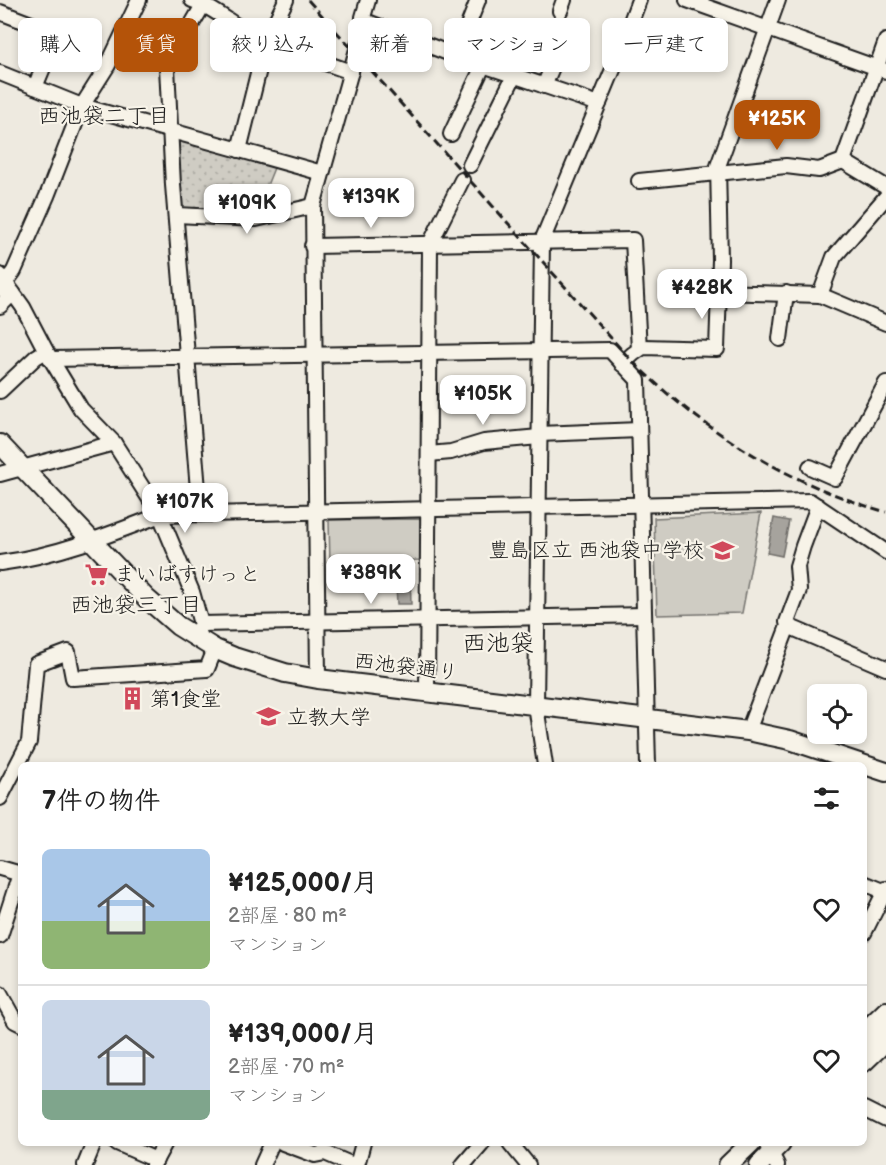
<!DOCTYPE html>
<html lang="ja">
<meta charset="utf-8">
<style>
body{margin:0;font-family:"Balsamiq Sans","Klee One",sans-serif;background:#f2f2f2;color:#222;height:100vh;display:flex;flex-direction:column;font-size:22px;white-space:nowrap}
*{box-sizing:border-box;margin:0}
p{font-size:20px;color:#767676}
.icon{flex:none;width:33px;height:33px;fill:none;stroke:currentColor;stroke-width:2;stroke-linecap:round;stroke-linejoin:round}
.map{position:relative;flex:1;overflow:hidden}
.panel{position:absolute;left:18px;top:762px;width:849px;height:384px;display:flex;flex-direction:column;background:#fff;border-radius:9px;box-shadow:0 3px 9px #0003}
.panel>*{flex:none}
.guide{position:absolute;left:18px;top:18px;width:850px;height:54px;display:flex;gap:12px}
.controls{position:absolute;left:807px;top:684px;display:grid;gap:12px}
.controls a{display:grid;place-items:center;width:60px;height:60px;border-radius:9px;background:#fff;box-shadow:0 3px 9px #0003;font-size:30px}
.price{position:absolute;translate:-50% -51px;padding:0 14px;border-radius:12px;background:#fff;color:#222;font-size:20px;line-height:39px;filter:drop-shadow(0 2px 3px #0008)}
.price::after{content:'';position:absolute;left:50%;top:36px;width:18px;height:14px;margin-left:-9px;background:inherit;clip-path:polygon(0 0,100% 0,50% 100%)}
.price.current{background:#b45309;color:#fff}
ul{padding:0;list-style:none}
li{display:flex;align-items:center;gap:18px;height:150px;padding:0 24px}
li+li{border-top:2px solid #e0e0e0}
li span{display:grid;place-items:center;flex:none;width:168px;height:120px;border-radius:9px;color:#555}
li>.icon{margin-inline-start:auto}
span .icon{width:72px;height:72px;fill:#fffc;stroke-width:1}
li b{font-size:26px}
h2{display:flex;justify-content:space-between;align-items:center;height:72px;padding:0 24px;font-size:26px}
.tag{padding:0 21px;border-radius:9px;background:#fff;box-shadow:0 3px 9px #0003;font-size:21px;line-height:54px}
.tag.current{background:#b45309;color:#fff}
.map>svg:first-child{display:block}
.grass{fill:url(#grass-dots);stroke:#767470;stroke-width:1.5}
.garden{fill:#cfccc3;stroke:#767470;stroke-width:1.5}
.water{fill:#a6a39d;stroke:#6f6d69;stroke-width:1.5}
.lines{fill:none;stroke-linecap:round;stroke-linejoin:round}
.highway-tunnel{stroke:#c4c1b9;stroke-width:21;stroke-dasharray:21 10;stroke-linecap:butt}
.minor-casing{stroke:#1c1c1c;stroke-width:18}
.major-casing{stroke:#1c1c1c;stroke-width:22}
.highway-casing{stroke:#1c1c1c;stroke-width:26}
.minor{stroke:#f7f3e8;stroke-width:14}
.major{stroke:#f7f3e8;stroke-width:18}
.highway{stroke:#f7f3e8;stroke-width:21}
.rail{stroke:#1c1c1c;stroke-width:3;stroke-dasharray:9 4.5;stroke-linecap:butt}
.labels{text-anchor:middle;dominant-baseline:central;stroke-width:4.5;stroke-linejoin:round;paint-order:stroke}
.poi-label{font-size:21px;fill:#1c1c1c;stroke:#f7f3e8;text-anchor:start}
.street-label{font-size:21px;fill:#1c1c1c;stroke:#f7f3e8}
.neighbourhood-label{font-size:22px;fill:#1c1c1c;stroke:#f7f3e8}
.quarter-label{font-size:24px;fill:#1c1c1c;stroke:#f7f3e8}
</style>
<div class="map">
<svg width="886" height="1165" viewBox="0 0 886 1165">
<defs>
<pattern id="grass-dots" width="8" height="8" patternUnits="userSpaceOnUse" patternTransform="scale(1.5)"><rect width="8" height="8" fill="#cfccc3"/><path d="M2 2h.1M6 6h.1" fill="none" stroke="#b1afa7" stroke-width="1.8" stroke-linecap="round"/></pattern>
</defs>
<rect width="100%" height="100%" fill="#eeeae0"/>
<filter id="ink" filterUnits="userSpaceOnUse"><feTurbulence type="fractalNoise" baseFrequency=".0167" numOctaves="2"/><feDisplacementMap in="SourceGraphic" scale="12" xChannelSelector="R" yChannelSelector="G"/><feConvolveMatrix kernelMatrix="1 2 1 2 8 2 1 2 1" color-interpolation-filters="sRGB"/></filter>
<g filter="url(#ink)">
<!-- grass -->
<polygon class="grass" points="172,135 276,163 255,215 179,212"/>
<!-- garden -->
<g class="garden">
<polygon points="761,513 742,613 657,615 654,518"/>
<polygon points="421,519 420,560 330,563 329,520"/>
</g>
<!-- water -->
<g class="water">
<polygon points="774,518 789,521 782,556 767,553"/>
<polygon points="410,568 411,604 397,604 395,569"/>
</g>
<g class="lines">
<!-- highway-tunnel -->
<polyline class="highway-tunnel" points="741,1165 764,1143"/>
<defs>
<g id="minor">
<path d="M192,0C215,8 232,25 253,36C284,51 319,60 351,72"/>
<polyline points="687,0 886,71"/>
<polyline points="560,11 564,0"/>
<polyline points="0,12 57,34 35,87"/>
<polyline points="365,21 456,56 599,104"/>
<polyline points="456,56 478,0"/>
<polyline points="0,73 82,106 322,173"/>
<polyline points="544,86 559,51"/>
<polyline points="451,134 483,66"/>
<polyline points="239,150 266,41 286,0"/>
<polyline points="843,161 886,41"/>
<polyline points="843,161 886,187"/>
<polyline points="470,165 514,76"/>
<polyline points="639,181 786,166 819,170 843,161"/>
<polyline points="177,215 256,219 313,206"/>
<polyline points="312,246 633,240 639,349"/>
<polyline points="0,275 23,307 46,351 81,409 114,443 160,515 192,592 201,624 197,632"/>
<polyline points="1,289 14,271 47,196 82,106 108,65 139,0"/>
<polyline points="718,292 820,295 886,323"/>
<polyline points="820,295 834,257 886,197"/>
<polyline points="0,306 13,293"/>
<polyline points="780,339 786,293"/>
<polyline points="51,359 610,350 638,380 648,765"/>
<polyline points="622,364 633,354 643,347 717,349 720,260 718,166 778,0"/>
<polyline points="0,391 36,357 46,351"/>
<polyline points="539,434 639,430"/>
<polyline points="429,454 451,452 484,442 539,437"/>
<polyline points="810,467 835,478 886,383"/>
<polyline points="0,474 114,443"/>
<polyline points="200,514 173,185 167,67 206,0"/>
<path d="M0,563C55,556 109,535 160,515L810,501L886,552"/>
<polyline points="201,624 644,615"/>
<polyline points="788,626 886,668"/>
<polyline points="318,679 313,206 365,21 363,17 368,0"/>
<polyline points="427,692 430,244 462,180"/>
<polyline points="748,731 788,626 787,622 799,590 797,566 803,546 818,506"/>
<polyline points="545,765 536,706 542,241 614,67 639,0"/>
<polyline points="0,798 29,742 36,664 68,652 73,678 207,669 215,649"/>
<polyline points="0,868 21,874"/>
<polyline points="864,883 886,892"/>
<polyline points="864,933 886,889"/>
<polyline points="0,936 20,874"/>
<polyline points="0,994 15,1021 21,1024"/>
<polyline points="864,1109 886,1120"/>
<polyline points="117,1143 156,1160"/>
<polyline points="283,1143 315,1155 325,1153 353,1165"/>
<polyline points="510,1143 528,1165"/>
<polyline points="766,1143 777,1165"/>
<polyline points="85,1165 94,1143"/>
<polyline points="153,1165 165,1143"/>
<polyline points="262,1165 272,1143"/>
<polyline points="357,1165 363,1143"/>
<polyline points="463,1165 482,1143"/>
</g>
<g id="major">
<polyline points="0,444 146,598 178,626 215,649 234,657 285,673 318,679 748,731 790,740 886,772"/>
<polyline points="864,1032 886,1011"/>
<polyline points="864,1062 886,1041"/>
<polyline points="728,1165 751,1143"/>
<polyline points="759,1165 781,1143"/>
</g>
<polyline id="highway" points="864,1048 886,1026"/>
</defs>
<!-- minor casing -->
<use href="#minor" class="minor-casing"/>
<!-- major casing -->
<use href="#major" class="major-casing"/>
<!-- highway casing -->
<use href="#highway" class="highway-casing"/>
<!-- minor -->
<use href="#minor" class="minor"/>
<!-- major -->
<use href="#major" class="major"/>
<!-- highway -->
<use href="#highway" class="highway"/>
<!-- rail -->
<path class="rail" d="M308,0L629,358C701,430 788,484 886,512"/>
</g>
</g>
<!-- icons -->
<defs>
<symbol id="school-bare" viewBox="-9 -9 18 18"><path d="M0-5L7-2L0 1L-7-2ZM-4 1L0 2.5L4 1V4Q0 6-4 4Z" fill="#d1495b" stroke="#f7f3e8" stroke-width="2.5" paint-order="stroke"/></symbol>
<symbol id="supermarket-bare" viewBox="-9 -9 18 18"><path d="M-6-5.5h2.5l.6 2H6L4.5 2H-2.5L-4.4-4H-6ZM-1.5 3.2a1.3 1.3 0 1 0 .1 0ZM3 3.2a1.3 1.3 0 1 0 .1 0Z" fill="#d1495b" stroke="#f7f3e8" stroke-width="2.5" paint-order="stroke"/></symbol>
<symbol id="building-bare" viewBox="-9 -9 18 18"><path d="M-4-6H4V6H1V3H-1V6H-4ZM-2.5-4.3h1.7v1.8h-1.7ZM.8-4.3h1.7v1.8H.8ZM-2.5-1h1.7V.8h-1.7ZM.8-1h1.7V.8H.8Z" fill="#d1495b" stroke="#f7f3e8" stroke-width="2.5" paint-order="stroke"/></symbol>
<symbol id="university-bare" viewBox="-9 -9 18 18"><path d="M0-5L7-2L0 1L-7-2ZM-4 1L0 2.5L4 1V4Q0 6-4 4Z" fill="#d1495b" stroke="#f7f3e8" stroke-width="2.5" paint-order="stroke"/></symbol>
</defs>
<g fill-rule="evenodd">
<use href="#school-bare" x="706" y="534" width="33" height="33"/>
<use href="#supermarket-bare" x="80" y="558" width="33" height="33"/>
<use href="#building-bare" x="116" y="682" width="33" height="33"/>
<use href="#university-bare" x="252" y="700" width="33" height="33"/>
</g>
<g class="labels">
<!-- poi labels -->
<g class="poi-label">
<text x="704" y="550" text-anchor="end">豊島区立 西池袋中学校</text>
<text x="114" y="574">まいばすけっと</text>
<text x="150" y="699">第1食堂</text>
<text x="287" y="717">立教大学</text>
</g>
<!-- street labels -->
<g class="street-label">
<text transform="translate(406 667) rotate(7)">西池袋通り</text>
</g>
<!-- neighbourhood labels -->
<g class="neighbourhood-label">
<text x="104" y="116">西池袋二丁目</text>
<text x="136" y="605">西池袋三丁目</text>
</g>
<!-- quarter labels -->
<g class="quarter-label">
<text x="498" y="643">西池袋</text>
</g>
</g>
</svg>
<div class="controls">
<a><svg class="icon" aria-label="locate" viewBox="0 0 24 24"><circle cx="12" cy="12" r="6"/><path d="M12 2v4M12 18v4M2 12h4M18 12h4"/></svg></a>
</div>
<b class="price current" style="left:777px;top:151px">¥125K</b>
<b class="price" style="left:371px;top:229px">¥139K</b>
<b class="price" style="left:247px;top:235px">¥109K</b>
<b class="price" style="left:702px;top:320px">¥428K</b>
<b class="price" style="left:483px;top:426px">¥105K</b>
<b class="price" style="left:185px;top:534px">¥107K</b>
<b class="price" style="left:371px;top:605px">¥389K</b>
<div class="guide">
<a class="tag">購入</a>
<a class="tag current">賃貸</a>
<a class="tag">絞り込み</a>
<a class="tag">新着</a>
<a class="tag">マンション</a>
<a class="tag">一戸建て</a>
</div>
<section class="panel">
<h2>7件の物件<svg class="icon" aria-label="filters" viewBox="0 0 24 24"><path d="M4 7h16M4 17h16"/><circle cx="9" cy="7" r="2"/><circle cx="15" cy="17" r="2"/></svg></h2>
<ul>
<li><span style="background:linear-gradient(#a9c7e8 60%,#8fb573 0)"><svg class="icon" aria-label="home" viewBox="0 0 24 24"><path d="M3 11l9-7 9 7M6 9v11h12V9"/></svg></span><div><b>¥125,000/月</b><p>2部屋 · 80 m²</p><p>マンション</p></div><svg class="icon" aria-label="heart" viewBox="0 0 24 24"><path d="M12 20l-8-8c-3-5 5-10 8-4 3-6 11-1 8 4z"/></svg></li>
<li><span style="background:linear-gradient(#c9d6e8 75%,#7fa58c 0)"><svg class="icon" aria-label="home" viewBox="0 0 24 24"><path d="M3 11l9-7 9 7M6 9v11h12V9"/></svg></span><div><b>¥139,000/月</b><p>2部屋 · 70 m²</p><p>マンション</p></div><svg class="icon" aria-label="heart" viewBox="0 0 24 24"><path d="M12 20l-8-8c-3-5 5-10 8-4 3-6 11-1 8 4z"/></svg></li>
</ul>
</section>
</div>
